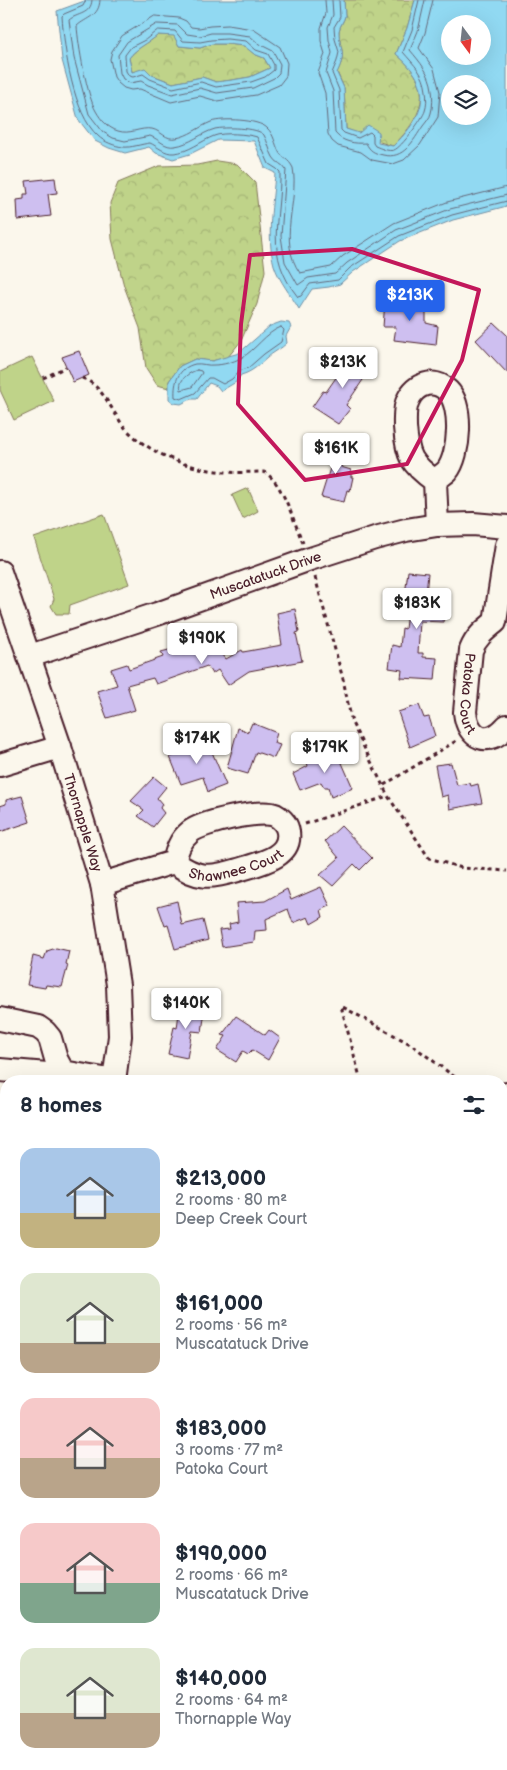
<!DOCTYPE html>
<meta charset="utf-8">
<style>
body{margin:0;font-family:"Balsamiq Sans",sans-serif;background:#f2f2f3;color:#1f2937;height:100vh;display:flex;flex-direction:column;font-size:19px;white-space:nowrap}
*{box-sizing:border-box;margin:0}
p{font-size:16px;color:#747a83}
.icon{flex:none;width:28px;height:28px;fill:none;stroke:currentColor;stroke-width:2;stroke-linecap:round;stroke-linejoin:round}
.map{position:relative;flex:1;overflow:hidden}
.details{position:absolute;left:0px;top:1075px;width:508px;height:695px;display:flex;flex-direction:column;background:#fff;border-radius:20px 20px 0 0;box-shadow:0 5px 20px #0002}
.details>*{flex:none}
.needle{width:32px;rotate:165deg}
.tools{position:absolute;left:441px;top:15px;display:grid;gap:10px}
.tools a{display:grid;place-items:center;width:50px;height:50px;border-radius:50%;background:#fff;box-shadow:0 5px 20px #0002;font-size:25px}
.price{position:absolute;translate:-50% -42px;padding:0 11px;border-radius:5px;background:#fff;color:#222;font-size:16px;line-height:32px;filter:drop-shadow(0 1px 2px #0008)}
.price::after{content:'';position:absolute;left:50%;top:30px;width:15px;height:11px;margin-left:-8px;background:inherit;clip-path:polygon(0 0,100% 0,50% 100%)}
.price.selected{background:#2563eb;color:#fff}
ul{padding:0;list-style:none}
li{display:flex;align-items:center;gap:15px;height:125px;padding:0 20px}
li span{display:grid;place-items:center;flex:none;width:140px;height:100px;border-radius:15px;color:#555}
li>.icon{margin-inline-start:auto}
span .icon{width:60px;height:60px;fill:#fffc;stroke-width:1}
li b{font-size:21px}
h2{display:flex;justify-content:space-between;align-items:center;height:60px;padding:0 20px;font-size:21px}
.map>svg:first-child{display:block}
.green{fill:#bfd389;stroke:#84795a}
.forest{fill:url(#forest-crowns);stroke:#84795a}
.water{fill:#91d9f2;stroke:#758fa2;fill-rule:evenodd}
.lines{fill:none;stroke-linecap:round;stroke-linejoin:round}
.shore{stroke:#66697b;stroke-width:1}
.building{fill:#cebff0;stroke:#4a1f2b}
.minor-casing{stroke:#4a1f2b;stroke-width:26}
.path{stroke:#4a1f2b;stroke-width:3;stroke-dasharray:4 4;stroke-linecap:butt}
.minor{stroke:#fbf7ec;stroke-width:22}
.marked{fill:none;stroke:#c2185b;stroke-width:4;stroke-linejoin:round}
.labels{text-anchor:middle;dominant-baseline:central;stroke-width:4;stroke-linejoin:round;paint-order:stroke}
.street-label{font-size:14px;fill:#4a1f2b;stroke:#fbf7ec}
</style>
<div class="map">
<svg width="507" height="1770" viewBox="0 0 507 1770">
<defs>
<pattern id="forest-crowns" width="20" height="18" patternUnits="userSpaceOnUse" patternTransform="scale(1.25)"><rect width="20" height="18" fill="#bfd389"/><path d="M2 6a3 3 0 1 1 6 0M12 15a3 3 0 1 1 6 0" fill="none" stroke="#a6b576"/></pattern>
</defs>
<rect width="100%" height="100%" fill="#fbf7ec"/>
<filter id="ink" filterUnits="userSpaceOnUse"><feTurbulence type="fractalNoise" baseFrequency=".02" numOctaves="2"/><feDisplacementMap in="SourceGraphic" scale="10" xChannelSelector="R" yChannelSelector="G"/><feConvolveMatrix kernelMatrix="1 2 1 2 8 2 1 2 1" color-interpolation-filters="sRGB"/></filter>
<g filter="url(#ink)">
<!-- green -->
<g class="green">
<polygon points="32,357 54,401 14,420 0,390 0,372"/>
<polygon points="248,488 258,511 243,519 232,495"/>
<polygon points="104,514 129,584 70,605 69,614 56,614 51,606 54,599 34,538"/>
<polygon points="507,1698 507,1770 488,1770 487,1764 501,1764 501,1704"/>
</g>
<!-- forest -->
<g class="forest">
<path d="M344,0H415L407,28L396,54C435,86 425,114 393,146C376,142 362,134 346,129L344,88L337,72C348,52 339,50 339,31C340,25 344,21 345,16C345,11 344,5 344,0Z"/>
<path d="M158,35H174L179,46L200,48L212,44H227L245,46L254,54L264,58L270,68L250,77L232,80L216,82L202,77L173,83L152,75L145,69L132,72L129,58C136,48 149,43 158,35Z"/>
<polygon points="217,161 237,164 255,182 265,271 257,304 241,341 228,357 212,361 195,359 180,366 169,381 169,388 157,385 146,368 140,328 124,286 112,239 110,203 118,183 159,166 197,165"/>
<polygon points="507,1627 507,1698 501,1704 501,1629"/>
<polygon points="327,1764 487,1764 488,1770 330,1770"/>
</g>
<!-- water -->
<g class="water">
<path d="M87,0H344C344,5 345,11 345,16C344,21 340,25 339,31C339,51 348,50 337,73L344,88L346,129L359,133L368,125L379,132L378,143L393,146C426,115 435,86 396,54L407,28L415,0H507V206L453,220L400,241L353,272L340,284L329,287L312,289L299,309C291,295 279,281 274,265C266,236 273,203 275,173L265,168L254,141L218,140L190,154L173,159L156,153L149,147L125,153L109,148L95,141L78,119L62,60L57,11ZM450,24H482V56H450ZM158,35L174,36L179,46L200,48L212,44H227L244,46L254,54L264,58L270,68L250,77L232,80L216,82L202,77L173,83L152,75L145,68L132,72L129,58C136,48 149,43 158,35ZM450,84H482V116H450Z"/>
<path d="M281,322L289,323L291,327L286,336L287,343C281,349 273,352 267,358C259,365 252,372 241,375L236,382L221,391L217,386L209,383L197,399H191L181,404L174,403L169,399V381L180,366L195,359L212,361L239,353L270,326Z"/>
<polygon points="186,1764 327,1764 330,1770 178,1770"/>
</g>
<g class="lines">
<!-- shore -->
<g class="shore">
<path d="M86,0L83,6L64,14L62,16C64,49 73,114 98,136C104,142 115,146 123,147C131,148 141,144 150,143C157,146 165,154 174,153C189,152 201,141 214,136C223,132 248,134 257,137L269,164L277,169L280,172C281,221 263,253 298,297L301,296L310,284L338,280L350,268L399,236L452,215L507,201"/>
<path d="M92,0C91,15 77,13 69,20L74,58L89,114L103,132L113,138L125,141L150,136C159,139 165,148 175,146C190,144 201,133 215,129C224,127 258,127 264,135C268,142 269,150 273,157C276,163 283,164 286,170L281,236L285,262L298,285L308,278L335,274L347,263L396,230L450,209L507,195"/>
<path d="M100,0C99,17 87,17 77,26C78,44 87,96 96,111C101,120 108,128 118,131C130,135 140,127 152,129C161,131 166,140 176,138C189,136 199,127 211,122C222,118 258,119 267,128C274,134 275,144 279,152C282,158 289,159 293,168C299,202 277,240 300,273L331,267L343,256L394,223L447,202L507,187"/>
<polyline points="325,0 326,13 321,28 321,41 325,54 318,73 325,93 328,134 332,141 338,146 361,152 372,160 393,164 404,160 420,145 438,117 440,92 434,69 419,48 425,33 433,0"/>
<path d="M332,0L333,15L328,27L329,40L332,53L326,73L333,91L335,133C342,142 355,144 366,143C370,151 374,153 383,155C404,160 413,141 423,126C426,122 430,118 431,113C433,107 433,96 432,90C430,73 420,62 410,50L418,31L425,0"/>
<path d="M339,0L340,17L334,27L335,39L339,52L337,61L332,73L339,90L341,130L344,133L358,138L370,132L373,135V143L375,146C380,148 389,152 394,150C401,148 423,118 425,111C427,106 427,97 426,91C424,73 414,65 403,52L412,30L419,0"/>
<polygon points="155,16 179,18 186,21 191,27 199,28 210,26 228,25 253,29 280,47 287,63 286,76 279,85 256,95 217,101 200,96 171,102 140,89 131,90 124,88 118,83 114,77 110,59 112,51 122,36"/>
<polygon points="157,24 178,25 187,34 200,36 211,33 227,33 250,36 259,44 273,51 280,64 279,73 274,78 253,88 217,93 200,88 172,94 148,85 141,81 130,83 123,79 120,73 118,55 127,42"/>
<polygon points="158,30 175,31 183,41 200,42 211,40 227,39 246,41 256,50 268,54 274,65 274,70 265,77 251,82 216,87 201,82 173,88 150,79 143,74 133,77 129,76 126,71 125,55 131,47 145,40"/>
<path d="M281,327L284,330L281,342L264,354L248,368L239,371L232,379L223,384L212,378H208L195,393L181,399L175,397C174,382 178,368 195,364C201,363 208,366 214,365C223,365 233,362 241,358C256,350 265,333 281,327Z"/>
<path d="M197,370L201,371L202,373L192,387L181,390C178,380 188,373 197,370Z"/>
</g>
</g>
<!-- building -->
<g class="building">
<polygon points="55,178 57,193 48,194 51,216 18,220 17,200 24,199 24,194 28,194 26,181"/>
<polygon points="407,298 426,301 426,323 438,326 436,345 394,340 396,327 383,327 385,301 407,303"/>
<polygon points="494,323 507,335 507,373 476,340"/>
<polygon points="79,351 89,375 73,382 62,357"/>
<polygon points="353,353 373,365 346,405 350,409 338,424 312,407 323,391 326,392"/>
<polygon points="326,443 345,450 341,467 351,470 351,477 353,477 350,491 347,490 344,502 321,497 331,465 321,462"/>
<polygon points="408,571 428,573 426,595 446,597 443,622 420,621 418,653 423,653 423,657 437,658 435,680 401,678 402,670 389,668 392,645 400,647 402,628 405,629 409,596 405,595"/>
<polygon points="295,609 299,632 296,633 302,661 249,671 228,685 218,670 212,674 207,666 156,684 153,678 127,685 135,710 107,718 97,691 117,685 111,669 127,664 129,669 163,657 161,652 180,647 183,655 211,638 226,659 242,650 243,652 282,645 277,613"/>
<polygon points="419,705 424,718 429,717 435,736 410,747 398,712"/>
<polygon points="252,723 277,733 274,743 280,745 274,758 256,752 248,774 227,768 238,728 248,732"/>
<polygon points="191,740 194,747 204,743 209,753 212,752 226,785 208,792 203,777 181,784 170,757 176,755 172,748"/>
<polygon points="334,751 337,757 339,756 353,788 331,797 328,787 324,787 321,782 300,790 293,774 308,766 306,760"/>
<polygon points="451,763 457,785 470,783 471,786 478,784 482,803 450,809 448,795 441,797 435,765"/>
<polygon points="154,777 166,787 157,798 162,804 160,808 164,813 153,827 138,816 144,810 131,801"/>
<polygon points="22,796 30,822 0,832 0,806 6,804 6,800"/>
<polygon points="341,826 372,858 360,870 354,864 333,886 320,875 339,858 325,841"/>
<polygon points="321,887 330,906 321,910 323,917 311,924 308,917 293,923 288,909 266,919 267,930 255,931 254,942 222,947 219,930 230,929 229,924 238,922 236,903 265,901 287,889 291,900"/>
<polygon points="177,901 182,925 203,920 208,940 175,949 168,925 165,926 158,906"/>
<polygon points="56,948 69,951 66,964 68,965 62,987 46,985 45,988 27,985 33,956 44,959 47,951"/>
<polygon points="180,1006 205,1010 202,1032 192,1031 187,1058 168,1054 174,1027 177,1028"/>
<polygon points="236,1016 265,1035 269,1030 280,1038 268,1060 252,1050 248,1054 243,1051 236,1062 217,1050 226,1036 222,1035"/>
</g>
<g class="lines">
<defs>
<g id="minor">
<path d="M435,481C411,464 407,456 405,427C405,419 404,408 408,400C415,384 434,377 448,391C463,406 460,455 447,471C444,474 439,477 435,481L437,525"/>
<path id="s1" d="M507,545L495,622C485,630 476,637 471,650L465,712C468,740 489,747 507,726"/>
<path id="s2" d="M0,572L60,747L102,884L118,985L120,1036L114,1081"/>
<path id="s3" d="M30,656L157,614L310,559L375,538L406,530L437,525L473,524L507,527"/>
<polyline points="0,765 60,747"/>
<path id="s4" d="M102,884L174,862C198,880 211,878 238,870C257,864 292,858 288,832C287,824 282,819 275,815C261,809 202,822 190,832C180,840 177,850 174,862"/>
<polyline points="0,1019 38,1027 45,1032 50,1038 56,1059 63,1072"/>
<polyline points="0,1070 47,1074 63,1072 115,1081"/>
<polyline points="501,1095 507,1094"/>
<polyline points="501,1139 507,1143"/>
<polyline points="0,1322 6,1313"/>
<polyline points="501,1456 507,1461"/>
<polyline points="0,1515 6,1517"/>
</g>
</defs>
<!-- minor casing -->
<use href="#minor" class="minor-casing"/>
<!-- path -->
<g class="path">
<polyline points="43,378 66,367"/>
<path d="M82,378C101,384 111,409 122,424C145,453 189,469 225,472C238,473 251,472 264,472C283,482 294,523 303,543"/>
<polyline points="315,577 343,679 352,723 388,796"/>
<polyline points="384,785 456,741"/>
<polyline points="305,824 388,796 429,858 462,868 507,871"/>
<polyline points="361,1081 341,1006 412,1045 460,1081"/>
<polyline points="0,1211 6,1213"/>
</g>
<!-- minor -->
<use href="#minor" class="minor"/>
</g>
</g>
<!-- marked area -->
<path class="marked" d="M352,249L479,290L462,360L407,464L305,480L238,404L241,324L250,255Z"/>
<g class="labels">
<!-- street labels -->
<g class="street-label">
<text stroke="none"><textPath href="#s3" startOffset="249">Muscatatuck Drive</textPath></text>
<text stroke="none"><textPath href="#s1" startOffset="159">Patoka Court</textPath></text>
<text stroke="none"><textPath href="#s2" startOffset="264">Thornapple Way</textPath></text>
<text stroke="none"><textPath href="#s4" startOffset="142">Shawnee Court</textPath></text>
</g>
</g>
</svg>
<div class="tools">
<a><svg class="needle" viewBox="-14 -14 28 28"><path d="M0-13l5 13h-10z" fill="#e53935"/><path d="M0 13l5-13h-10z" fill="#747a83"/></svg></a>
<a><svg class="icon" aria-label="layers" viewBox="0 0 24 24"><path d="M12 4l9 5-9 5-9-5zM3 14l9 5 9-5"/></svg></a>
</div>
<b class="price selected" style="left:410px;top:322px">$213K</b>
<b class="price" style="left:343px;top:389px">$213K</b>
<b class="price" style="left:336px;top:475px">$161K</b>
<b class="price" style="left:417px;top:630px">$183K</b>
<b class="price" style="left:202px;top:665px">$190K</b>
<b class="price" style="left:197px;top:765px">$174K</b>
<b class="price" style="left:325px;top:774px">$179K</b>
<b class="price" style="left:186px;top:1030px">$140K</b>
<section class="details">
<h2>8 homes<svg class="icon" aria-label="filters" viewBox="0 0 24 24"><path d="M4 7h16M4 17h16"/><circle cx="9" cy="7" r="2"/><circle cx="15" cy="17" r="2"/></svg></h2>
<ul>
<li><span style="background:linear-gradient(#a9c7e8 65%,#c2b280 0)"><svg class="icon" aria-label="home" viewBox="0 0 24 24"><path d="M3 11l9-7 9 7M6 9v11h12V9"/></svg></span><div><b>$213,000</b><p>2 rooms · 80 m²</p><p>Deep Creek Court</p></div></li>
<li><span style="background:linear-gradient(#dfe7d0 70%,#b9a48a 0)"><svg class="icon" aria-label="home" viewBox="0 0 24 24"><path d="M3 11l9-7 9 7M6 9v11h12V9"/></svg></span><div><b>$161,000</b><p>2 rooms · 56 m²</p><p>Muscatatuck Drive</p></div></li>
<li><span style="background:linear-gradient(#f6c9c9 60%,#b9a48a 0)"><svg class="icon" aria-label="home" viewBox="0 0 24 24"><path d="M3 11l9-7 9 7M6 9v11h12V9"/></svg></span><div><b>$183,000</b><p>3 rooms · 77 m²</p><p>Patoka Court</p></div></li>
<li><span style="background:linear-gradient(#f6c9c9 60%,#7fa58c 0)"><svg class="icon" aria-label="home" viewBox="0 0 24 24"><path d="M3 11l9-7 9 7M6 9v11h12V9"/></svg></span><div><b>$190,000</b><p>2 rooms · 66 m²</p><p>Muscatatuck Drive</p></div></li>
<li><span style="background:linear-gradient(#dfe7d0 65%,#b9a48a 0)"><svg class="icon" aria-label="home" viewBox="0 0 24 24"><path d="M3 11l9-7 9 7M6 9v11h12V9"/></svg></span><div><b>$140,000</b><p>2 rooms · 64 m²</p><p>Thornapple Way</p></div></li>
</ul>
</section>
</div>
